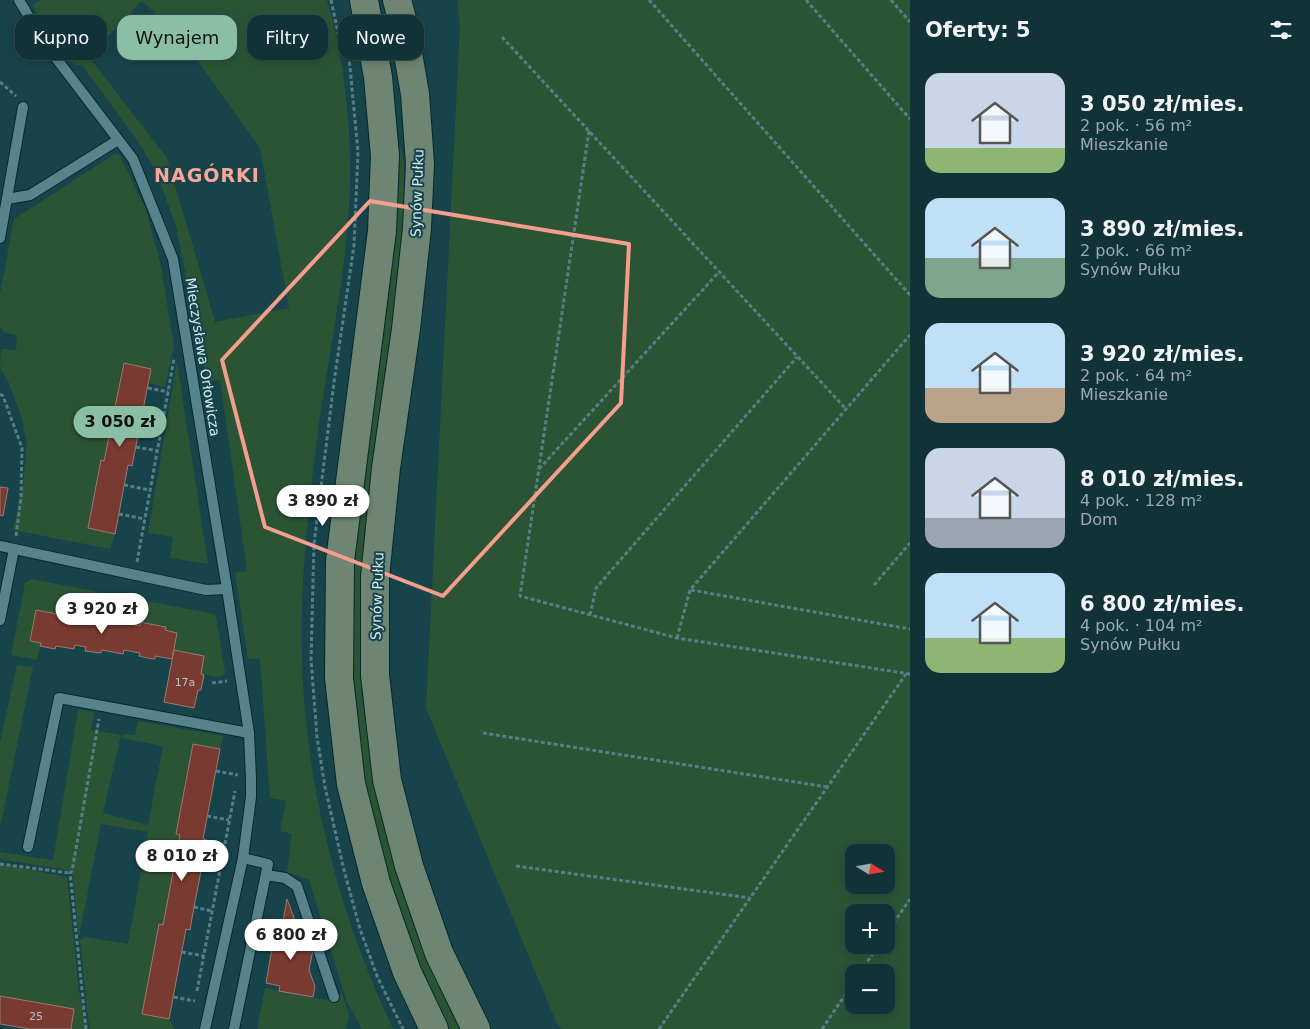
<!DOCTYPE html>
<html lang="pl">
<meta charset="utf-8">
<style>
body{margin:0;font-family:"DejaVu Sans",sans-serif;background:#1e3f43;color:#f1f3f6;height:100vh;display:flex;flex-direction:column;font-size:19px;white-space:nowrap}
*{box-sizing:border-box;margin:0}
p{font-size:16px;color:#9caaae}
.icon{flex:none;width:28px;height:28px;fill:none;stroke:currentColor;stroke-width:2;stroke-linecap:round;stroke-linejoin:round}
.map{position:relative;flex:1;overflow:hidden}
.side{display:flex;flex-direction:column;background:#113338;width:400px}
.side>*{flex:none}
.hud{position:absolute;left:15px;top:15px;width:475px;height:45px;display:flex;gap:10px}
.needle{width:32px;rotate:101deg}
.fabs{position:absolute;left:845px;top:844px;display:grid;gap:10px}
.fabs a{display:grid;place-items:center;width:50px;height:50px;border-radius:10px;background:#113338;box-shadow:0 2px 8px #0003,0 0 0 1px #304e53;font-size:25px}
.price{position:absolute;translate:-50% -42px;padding:0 11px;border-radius:18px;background:#fff;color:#222;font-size:16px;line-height:32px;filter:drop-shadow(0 1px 2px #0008)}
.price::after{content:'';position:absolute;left:50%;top:30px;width:15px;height:11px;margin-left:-8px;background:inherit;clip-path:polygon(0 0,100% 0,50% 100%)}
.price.on{background:#8abfa5;color:#111}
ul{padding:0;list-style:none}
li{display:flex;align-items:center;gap:15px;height:125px;padding:0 15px}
li span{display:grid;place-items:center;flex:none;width:140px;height:100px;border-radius:15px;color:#555}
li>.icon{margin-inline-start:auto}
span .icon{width:60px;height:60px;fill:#fffc;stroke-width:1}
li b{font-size:21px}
h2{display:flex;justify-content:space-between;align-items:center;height:60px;padding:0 15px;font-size:21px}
.chip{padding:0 18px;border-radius:15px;background:#113338;box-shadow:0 2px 8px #0003,0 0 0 1px #304e53;font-size:18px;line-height:45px}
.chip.on{background:#8abfa5;color:#111}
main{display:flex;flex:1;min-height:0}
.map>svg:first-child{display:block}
.green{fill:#2b5435;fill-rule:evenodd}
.building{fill:#793a31;stroke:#9f7871}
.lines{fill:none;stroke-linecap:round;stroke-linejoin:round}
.service-casing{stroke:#06292f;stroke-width:12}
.secondary-casing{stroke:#06292f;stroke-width:30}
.path{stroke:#587e84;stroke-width:3;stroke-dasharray:4 2.5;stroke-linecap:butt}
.service{stroke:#57848c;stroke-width:10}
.secondary{stroke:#6d8572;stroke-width:28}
.marked{fill:none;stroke:#f59d8e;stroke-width:4;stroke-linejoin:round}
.labels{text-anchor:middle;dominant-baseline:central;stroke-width:4;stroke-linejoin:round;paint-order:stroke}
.number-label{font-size:11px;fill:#bec0c0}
.street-label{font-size:14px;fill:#d5ecf0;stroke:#17444b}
.district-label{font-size:19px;font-weight:bold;letter-spacing:1px;fill:#faa79a;stroke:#17444b}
</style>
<main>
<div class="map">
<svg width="910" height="1029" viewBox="0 0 910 1029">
<rect width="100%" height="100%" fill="#17444b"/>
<!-- green -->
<g class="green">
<path d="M41,0H327C344,58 351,122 350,182C348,273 326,363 315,454C307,521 300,590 302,658C305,786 339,914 393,1029H362L347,1002L309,880L287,872L292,834L280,831L286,801L270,798L260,658L248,659L235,573L247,571L220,380L207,381L176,226L156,171L137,140L82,65H76L71,62L37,14L32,5ZM141,1L174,28L260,148L289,308L215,322L167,158L89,57Z"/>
<path d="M457,0H910V1029H561L556,1022L426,708L460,26ZM854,852H886V885H854ZM854,912H886V945H854ZM854,972H886V1005H854Z"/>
<polygon points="401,149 406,179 406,215 365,679 464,1029 446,1029 386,890 361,780 349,679 350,576 394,152"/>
<polygon points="115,154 119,154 146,210 160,262 174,346 165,387 148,383 151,369 123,363 104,461 101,460 88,528 115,534 110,549 13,530 23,486 27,442 21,416 8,381 0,367 1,349 16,350 17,335 4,332 0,326 0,294 14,219"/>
<polygon points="177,362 208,564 170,558 173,537 148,533"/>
<polygon points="31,579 214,614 216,616 225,672 224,675 220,677 201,674 204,656 174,650 177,633 165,630 166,626 141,622 140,626 89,616 88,620 36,610 30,641 41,643 37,660 11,655 25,583"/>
<polygon points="17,665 33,667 0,828 0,742"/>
<path d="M78,709L94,712L91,730L121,735L103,813L148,825L163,746L122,738L123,734L135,735L138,721L223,736L220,749L193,744L176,833L180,835L163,925L159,924L142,1014L169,1019L175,1029H90L88,1019L80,940L85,937L128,944L148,832L101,824L79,937L72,871C48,866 24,864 0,859V852L53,860Z"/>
<polygon points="0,864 67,877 79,991 87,1029 71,1029 74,1009 0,996"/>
<polygon points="265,988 326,1000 342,994 349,1014 346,1029 257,1029"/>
</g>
<!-- building -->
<g class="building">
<polygon points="124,363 151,369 132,466 128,465 115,534 88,528 101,460 104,461"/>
<polygon points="0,487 8,488 3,516 0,515"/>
<polygon points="36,610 88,620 89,616 140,626 140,622 166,627 165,630 177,633 172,659 155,656 155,659 147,658 139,656 140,653 124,650 123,654 102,650 101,653 85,651 86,647 75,645 74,649 56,646 55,649 40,646 41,643 30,641"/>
<polygon points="174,650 204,656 201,674 204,675 201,690 198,690 194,708 164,702"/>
<polygon points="193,744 220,749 203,839 207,840 194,907 190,930 186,929 169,1019 142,1014 159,924 163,925 180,835 176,834"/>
<polygon points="287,899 300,934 297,947 313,950 309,970 315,986 313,997 279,991 280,986 266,983 273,943 279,944"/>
<polygon points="0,996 74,1009 71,1029 30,1029 0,1024"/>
</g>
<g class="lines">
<defs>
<g id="service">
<polyline points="19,0 43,41 133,159 173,259 227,589 249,733 251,779 251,797 243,858 205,1029"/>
<polyline points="7,199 30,195 118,140"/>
<polyline points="0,238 23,107"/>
<polyline points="0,546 206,590 227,589"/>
<polyline points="0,620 14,549"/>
<polyline points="28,847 59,698 249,733"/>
<polyline points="266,875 285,878 297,886 334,997"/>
<polyline points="234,1029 268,864 243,858"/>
</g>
<g id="secondary">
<polyline points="364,0 378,77 385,156 382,231 340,561 339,678 351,784 376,883 407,972 434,1029"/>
<polyline points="397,0 402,19 415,94 420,164 417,228 406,329 386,468 375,577 375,675 387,780 409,866 439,953 476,1029"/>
</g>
</defs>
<!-- service casing -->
<use href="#service" class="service-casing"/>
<!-- secondary casing -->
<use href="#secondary" class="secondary-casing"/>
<!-- path -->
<g class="path">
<polyline points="331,0 339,37 349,57 358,152 354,245 334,382 314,544 311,659 317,737 325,787 344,870 360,929 377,976 403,1029"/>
<polyline points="649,0 910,295"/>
<polyline points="806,0 910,119"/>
<polyline points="891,0 910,22"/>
<polyline points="502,37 846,409"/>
<polyline points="0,82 16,96"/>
<polyline points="589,131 520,596 677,638 910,674"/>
<polyline points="148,388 168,392"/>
<polyline points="0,394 3,396 22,448 21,497 16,536"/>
<polyline points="142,417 163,422"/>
<polyline points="136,447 158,451"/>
<polyline points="539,469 719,272"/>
<polyline points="124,485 150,490"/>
<polyline points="119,514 145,519"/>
<polyline points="137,562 174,359"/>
<polyline points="874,585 910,543"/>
<polyline points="691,590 910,629"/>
<polyline points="590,615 596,588 797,357"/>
<polyline points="677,638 690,590 910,335"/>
<polyline points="212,683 227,681"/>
<polyline points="483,733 827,787"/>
<polyline points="216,771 238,775"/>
<polyline points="207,816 229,820"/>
<polyline points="203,862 221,866"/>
<polyline points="0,864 70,873"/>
<polyline points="516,866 750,898"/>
<polyline points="194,907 212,911"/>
<polyline points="886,934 910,899"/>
<polyline points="182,952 204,956"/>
<polyline points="860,972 879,945"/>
<polyline points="197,991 235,791"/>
<polyline points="174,997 195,1001"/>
<polyline points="86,1029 70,873 72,871 99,719"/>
<polyline points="659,1029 906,674"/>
<polyline points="822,1029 854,982"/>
</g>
<!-- service -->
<use href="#service" class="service"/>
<!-- secondary -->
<use href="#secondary" class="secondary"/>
</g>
<!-- marked area -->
<path class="marked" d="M370,201L629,244L621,403L443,596L265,527L222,360Z"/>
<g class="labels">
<!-- number labels -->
<g class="number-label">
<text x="185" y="682">17a</text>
<text x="36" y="1016">25</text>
</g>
<!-- street labels -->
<g class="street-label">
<text transform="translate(417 193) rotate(-88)">Synów Pułku</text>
<text transform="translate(203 357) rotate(81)">Mieczysława Orłowicza</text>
<text transform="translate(377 596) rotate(-88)">Synów Pułku</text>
</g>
<!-- district labels -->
<g class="district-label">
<text x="207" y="175">NAGÓRKI</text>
</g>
</g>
</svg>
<div class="fabs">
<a><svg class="needle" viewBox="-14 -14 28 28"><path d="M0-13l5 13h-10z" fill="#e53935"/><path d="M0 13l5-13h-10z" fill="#9caaae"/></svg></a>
<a>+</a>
<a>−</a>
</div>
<b class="price on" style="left:120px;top:448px">3 050 zł</b>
<b class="price" style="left:323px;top:527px">3 890 zł</b>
<b class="price" style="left:102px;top:635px">3 920 zł</b>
<b class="price" style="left:182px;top:882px">8 010 zł</b>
<b class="price" style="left:291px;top:961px">6 800 zł</b>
<div class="hud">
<a class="chip">Kupno</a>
<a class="chip on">Wynajem</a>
<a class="chip">Filtry</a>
<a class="chip">Nowe</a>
</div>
</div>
<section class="side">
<h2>Oferty: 5<svg class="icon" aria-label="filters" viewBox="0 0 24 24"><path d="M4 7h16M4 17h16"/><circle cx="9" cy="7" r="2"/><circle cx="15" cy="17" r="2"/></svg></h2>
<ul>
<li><span style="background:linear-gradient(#c9d6e8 75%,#8fb573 0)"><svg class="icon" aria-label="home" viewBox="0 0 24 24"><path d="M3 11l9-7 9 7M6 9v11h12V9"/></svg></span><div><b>3 050 zł/mies.</b><p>2 pok. · 56 m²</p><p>Mieszkanie</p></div></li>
<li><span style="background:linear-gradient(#bfe0f5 60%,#7fa58c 0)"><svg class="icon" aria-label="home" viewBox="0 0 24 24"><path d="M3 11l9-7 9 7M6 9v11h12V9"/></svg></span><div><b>3 890 zł/mies.</b><p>2 pok. · 66 m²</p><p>Synów Pułku</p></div></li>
<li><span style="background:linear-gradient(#bfe0f5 65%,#b9a48a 0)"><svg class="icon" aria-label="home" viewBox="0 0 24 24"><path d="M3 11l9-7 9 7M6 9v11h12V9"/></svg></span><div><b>3 920 zł/mies.</b><p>2 pok. · 64 m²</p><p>Mieszkanie</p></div></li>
<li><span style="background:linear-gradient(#c9d6e8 70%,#9aa5b1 0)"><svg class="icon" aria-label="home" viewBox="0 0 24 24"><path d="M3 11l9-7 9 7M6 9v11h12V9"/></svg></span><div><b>8 010 zł/mies.</b><p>4 pok. · 128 m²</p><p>Dom</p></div></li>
<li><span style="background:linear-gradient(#bfe0f5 65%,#8fb573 0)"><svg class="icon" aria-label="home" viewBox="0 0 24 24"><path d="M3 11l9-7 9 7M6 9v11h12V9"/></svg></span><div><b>6 800 zł/mies.</b><p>4 pok. · 104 m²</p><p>Synów Pułku</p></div></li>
</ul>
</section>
</main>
